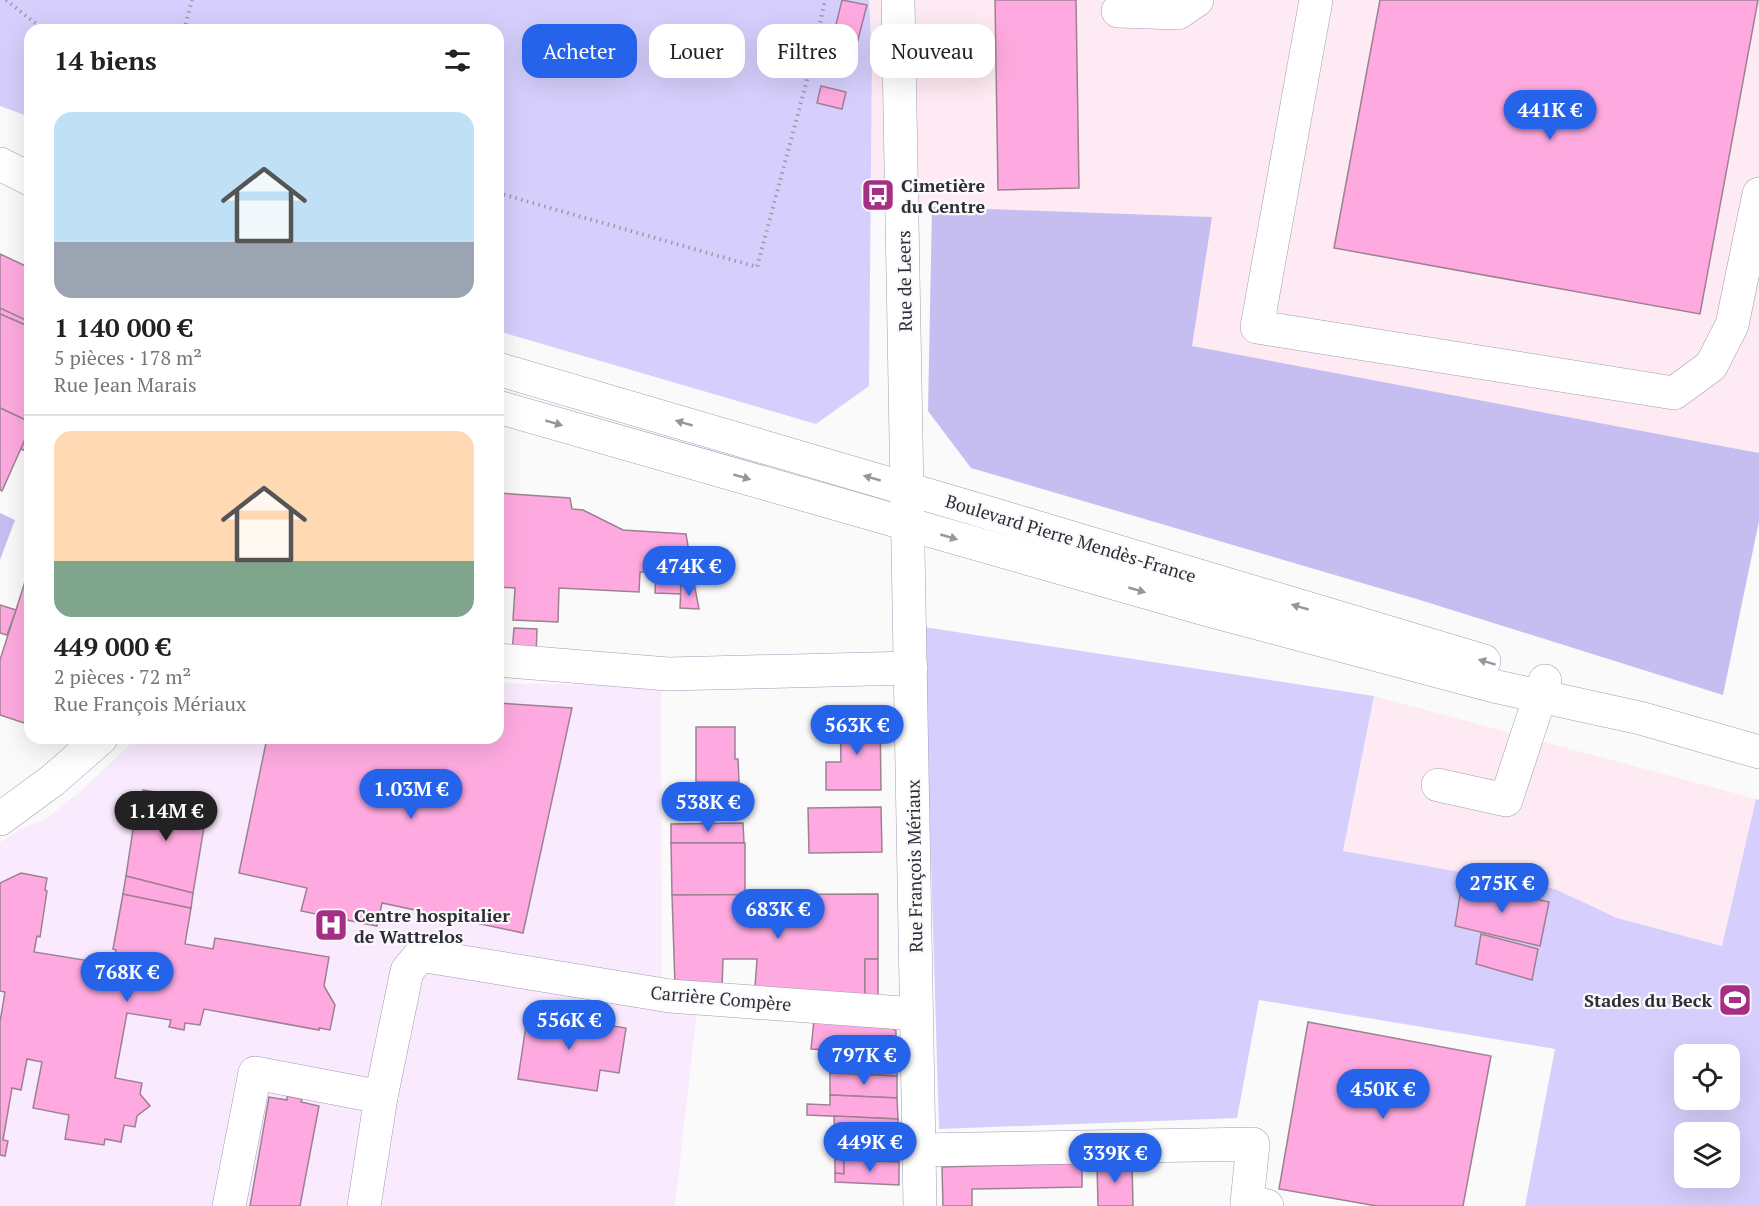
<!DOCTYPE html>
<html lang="fr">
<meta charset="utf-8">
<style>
body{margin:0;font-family:"PT Serif",serif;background:#f6f6f6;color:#222;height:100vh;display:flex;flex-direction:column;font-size:22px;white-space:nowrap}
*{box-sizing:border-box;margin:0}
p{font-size:20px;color:#767676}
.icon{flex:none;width:33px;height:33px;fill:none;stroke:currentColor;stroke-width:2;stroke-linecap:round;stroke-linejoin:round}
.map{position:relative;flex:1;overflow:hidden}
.side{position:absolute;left:24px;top:24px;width:480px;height:720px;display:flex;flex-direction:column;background:#fff;border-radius:18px;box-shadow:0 6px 24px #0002}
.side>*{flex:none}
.top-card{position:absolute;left:522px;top:24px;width:570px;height:54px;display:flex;gap:12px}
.fabs{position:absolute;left:1674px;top:1044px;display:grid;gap:12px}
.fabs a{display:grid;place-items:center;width:66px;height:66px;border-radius:12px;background:#fff;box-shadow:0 6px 24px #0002;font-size:30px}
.price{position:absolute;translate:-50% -51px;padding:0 14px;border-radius:21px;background:#2563eb;color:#fff;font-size:20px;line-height:39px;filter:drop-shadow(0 2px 3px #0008)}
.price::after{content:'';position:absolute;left:50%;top:36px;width:18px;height:14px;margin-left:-9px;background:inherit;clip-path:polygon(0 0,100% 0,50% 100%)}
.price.selected{background:#222;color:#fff}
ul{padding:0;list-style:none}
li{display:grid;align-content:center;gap:12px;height:318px;padding:0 30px}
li+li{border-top:2px solid #e0e0e0}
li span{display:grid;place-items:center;height:186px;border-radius:18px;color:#555}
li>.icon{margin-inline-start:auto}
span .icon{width:108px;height:108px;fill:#fffc;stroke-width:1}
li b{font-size:26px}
h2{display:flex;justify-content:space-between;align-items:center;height:72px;padding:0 30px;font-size:26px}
.tag{padding:0 21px;border-radius:18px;background:#fff;box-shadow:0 6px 24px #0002;font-size:21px;line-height:54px}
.tag.selected{background:#2563eb;color:#fff}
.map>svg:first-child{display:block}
.industrial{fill:#feeaf2}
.medical{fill:#f9eafd}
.green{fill:#d6cffd;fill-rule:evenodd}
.forest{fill:#c6bef1}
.building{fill:#feaae0;stroke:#9d8192;stroke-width:1.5}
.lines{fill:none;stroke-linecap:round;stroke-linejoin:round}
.minor-casing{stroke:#a09bb9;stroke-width:34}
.path{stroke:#9d9ca2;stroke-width:4;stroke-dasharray:1.5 4.5;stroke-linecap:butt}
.minor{stroke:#fff;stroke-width:33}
.oneway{fill:#97969c}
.labels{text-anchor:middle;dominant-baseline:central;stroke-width:4.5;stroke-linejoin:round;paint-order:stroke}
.poi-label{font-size:18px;font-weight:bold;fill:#2f2d39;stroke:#fafafa;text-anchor:start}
.street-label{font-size:18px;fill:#2f2d39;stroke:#fafafa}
</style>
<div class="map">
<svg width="1759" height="1206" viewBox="0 0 1759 1206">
<rect width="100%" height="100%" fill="#fafafa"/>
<!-- industrial -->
<g class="industrial">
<polygon points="869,0 1759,0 1759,453 1191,346 1211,217 932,207 871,187 872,58"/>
<polygon points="1374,696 1756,799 1723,946 1617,918 1555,889 1343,851"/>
</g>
<!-- medical -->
<polygon class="medical" points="498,683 661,686 662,1006 697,1010 675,1206 0,1206 0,842 21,829 47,818 82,790 137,738 498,738"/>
<!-- green -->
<g class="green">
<polygon points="0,0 869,0 872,58 869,386 816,424 498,331 498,30 30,30 30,117 0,106"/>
<path d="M924,627L1374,696L1343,851L1555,889L1617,918L1722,946L1756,799L1759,800V1206H1525L1555,1049L1259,1000L1237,1118L939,1129ZM1684,1054H1730V1100H1684ZM1684,1132H1730V1178H1684Z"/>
</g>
<!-- forest -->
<g class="forest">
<polygon points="932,207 1212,217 1192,346 1759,453 1759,521 1723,695 1420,600 971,468 928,411"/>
<polygon points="0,513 15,520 0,560"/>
</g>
<!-- building -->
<g class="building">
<polygon points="842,0 867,5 854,55 830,49"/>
<polygon points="995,0 1076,0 1079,188 998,190"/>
<polygon points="1380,0 1758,0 1700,314 1334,248"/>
<polygon points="821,86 846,92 842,109 817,103"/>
<polygon points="0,254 30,268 30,327 0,314"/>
<polygon points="0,308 30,322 30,327 0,314"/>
<polygon points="0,314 30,327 30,422 0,408"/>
<polygon points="0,408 30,422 30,428 2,491 0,490"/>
<polygon points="30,428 30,446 28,452 21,449"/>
<polygon points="498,493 570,498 572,509 583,510 623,530 686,534 694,583 681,585 681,594 655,593 656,572 640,572 639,592 559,588 558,622 513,620 515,588 498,587"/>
<polygon points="30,566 30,725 0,715 0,660"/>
<polygon points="694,583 699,609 680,608 681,585"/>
<polygon points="0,605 16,610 7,635 0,633"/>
<polygon points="514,628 537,629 536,656 512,653"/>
<polygon points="498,703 572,708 523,933 382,903 377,926 301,911 307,888 239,873 267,738 498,738"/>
<polygon points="880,715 881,790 826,790 826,762 841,762 840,716"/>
<polygon points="696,727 735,727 735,759 738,759 739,782 696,782"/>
<polygon points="143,790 168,794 190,808 190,813 206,815 193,893 126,876 137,803 141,803"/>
<polygon points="881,807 882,852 809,853 808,808"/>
<polygon points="743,823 744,843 671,843 671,824"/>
<polygon points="671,843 745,843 745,895 672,895"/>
<polygon points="21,873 47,878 45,890 47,891 40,937 37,936 34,952 114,965 116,950 113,949 123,894 191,908 185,944 213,949 215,938 329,957 324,986 335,1005 330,1030 319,1028 319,1030 204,1009 200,1025 185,1023 184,1030 169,1027 171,1020 127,1013 115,1078 142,1083 140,1094 150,1106 137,1116 135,1127 124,1125 121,1142 105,1139 104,1145 65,1139 69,1115 33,1108 42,1062 27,1059 21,1090 12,1088 3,1140 8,1141 5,1156 0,1155 0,1022 5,992 0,991 0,883"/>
<polygon points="126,876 193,893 191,908 123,894"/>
<polygon points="1462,883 1549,902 1540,946 1455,926"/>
<polygon points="878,894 878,959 865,959 865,997 755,987 757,959 723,959 722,988 675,985 672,895"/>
<polygon points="1481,934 1538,949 1532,980 1476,964"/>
<rect x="865" y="959" width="13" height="38"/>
<polygon points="528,1012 626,1028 619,1073 600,1070 597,1091 518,1079"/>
<polygon points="814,1020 889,1025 896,1031 896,1054 811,1049"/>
<polygon points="1308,1022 1491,1056 1463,1206 1377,1206 1279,1189"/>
<polygon points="830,1050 896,1054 897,1076 830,1073"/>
<polygon points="830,1073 897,1076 897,1098 830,1095"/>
<polygon points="830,1095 897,1098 898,1119 807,1115 807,1104 830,1105"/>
<polygon points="287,1096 302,1099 301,1102 319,1106 300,1206 250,1206 269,1097 287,1100"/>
<polygon points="834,1116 898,1119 898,1141 835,1138"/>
<polygon points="835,1138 898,1141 899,1162 836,1159"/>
<polygon points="835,1159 844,1160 844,1174 835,1173"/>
<polygon points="844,1160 899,1162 899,1185 835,1182 835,1173 844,1174"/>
<polygon points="1132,1162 1133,1206 1098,1206 1097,1163"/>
<polygon points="1082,1163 1082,1187 972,1189 972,1206 943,1206 942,1167"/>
</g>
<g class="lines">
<defs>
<g id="minor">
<polyline points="898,0 920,1206"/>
<polyline points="1316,0 1257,327 1674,393 1711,366 1732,325 1759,194"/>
<polyline points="1118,11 1178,13 1197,0"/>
<polyline points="0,164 30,179"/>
<polyline points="498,369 962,505 1484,661"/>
<polyline points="498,407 1208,610 1498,687 1640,718 1759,752"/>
<polyline points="498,660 668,674 911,668"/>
<polyline points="1438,785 1506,800 1545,681"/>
<polyline points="0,819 53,780 101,738"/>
<polyline points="919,1150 1253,1144 1247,1202 1267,1206"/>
<polyline points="229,1206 255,1073 381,1097"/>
<polyline points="364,1206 381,1097 407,971 420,955 670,996 916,1014"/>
</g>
</defs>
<!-- minor casing -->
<use href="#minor" class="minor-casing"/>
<!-- path -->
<g class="path">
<polyline points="6,0 44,30"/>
<polyline points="184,30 192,0"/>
<polyline points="498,193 757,267 811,65 825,0"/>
</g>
<!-- minor -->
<use href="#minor" class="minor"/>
</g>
<!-- one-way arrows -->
<defs><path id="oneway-solid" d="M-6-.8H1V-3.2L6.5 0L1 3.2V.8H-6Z" transform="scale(1.5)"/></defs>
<g class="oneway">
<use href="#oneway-solid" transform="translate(554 423) rotate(16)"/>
<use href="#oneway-solid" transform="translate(684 423) rotate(-164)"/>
<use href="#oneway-solid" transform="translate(742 477) rotate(16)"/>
<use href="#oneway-solid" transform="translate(872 478) rotate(-164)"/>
<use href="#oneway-solid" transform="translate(949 537) rotate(16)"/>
<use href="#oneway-solid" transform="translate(1137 590) rotate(16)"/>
<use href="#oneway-solid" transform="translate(1300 607) rotate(-164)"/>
<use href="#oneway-solid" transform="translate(1487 662) rotate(-163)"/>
</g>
<!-- icons -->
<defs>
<symbol id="bus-square" viewBox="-11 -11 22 22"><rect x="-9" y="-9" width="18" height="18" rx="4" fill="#a62f86" stroke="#fafafa"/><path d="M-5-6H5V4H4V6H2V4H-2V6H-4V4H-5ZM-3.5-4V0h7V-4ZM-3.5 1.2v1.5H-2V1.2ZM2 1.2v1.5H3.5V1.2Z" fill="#fff"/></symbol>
<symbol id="hospital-square" viewBox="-11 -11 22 22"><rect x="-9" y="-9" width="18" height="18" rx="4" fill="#a62f86" stroke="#fafafa"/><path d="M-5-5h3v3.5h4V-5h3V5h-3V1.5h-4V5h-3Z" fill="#fff"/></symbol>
<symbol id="stadium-square" viewBox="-11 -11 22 22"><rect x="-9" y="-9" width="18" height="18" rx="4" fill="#a62f86" stroke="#fafafa"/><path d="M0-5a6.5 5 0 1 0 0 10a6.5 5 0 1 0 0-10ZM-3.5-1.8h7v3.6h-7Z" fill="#fff"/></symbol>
</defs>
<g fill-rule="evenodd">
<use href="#bus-square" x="859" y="176" width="38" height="38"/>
<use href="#hospital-square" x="312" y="906" width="38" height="38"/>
<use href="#stadium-square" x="1716" y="981" width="38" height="38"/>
</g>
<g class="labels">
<!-- poi labels -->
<g class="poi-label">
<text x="901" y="185">Cimetière<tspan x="901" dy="21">du Centre</tspan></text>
<text x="354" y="915">Centre hospitalier<tspan x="354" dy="21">de Wattrelos</tspan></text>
<text x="1712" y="1000" text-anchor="end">Stades du Beck</text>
</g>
<!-- street labels -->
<g class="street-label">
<text transform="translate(904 281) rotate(-91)">Rue de Leers</text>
<text transform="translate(1071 538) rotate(17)">Boulevard Pierre Mendès-France</text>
<text transform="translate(914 866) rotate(-91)">Rue François Mériaux</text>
<text transform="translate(721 998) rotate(5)">Carrière Compère</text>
</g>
</g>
</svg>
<div class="fabs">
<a><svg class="icon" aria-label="locate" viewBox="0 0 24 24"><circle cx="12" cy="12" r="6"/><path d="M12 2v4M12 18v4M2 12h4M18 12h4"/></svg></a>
<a><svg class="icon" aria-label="layers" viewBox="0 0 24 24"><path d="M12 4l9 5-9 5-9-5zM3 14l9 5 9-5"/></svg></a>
</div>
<b class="price" style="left:1550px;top:141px">441K €</b>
<b class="price" style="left:689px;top:597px">474K €</b>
<b class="price" style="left:857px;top:756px">563K €</b>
<b class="price" style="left:411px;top:820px">1.03M €</b>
<b class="price" style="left:708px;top:833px">538K €</b>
<b class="price selected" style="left:166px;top:842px">1.14M €</b>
<b class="price" style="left:1502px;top:914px">275K €</b>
<b class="price" style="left:778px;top:940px">683K €</b>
<b class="price" style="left:127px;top:1003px">768K €</b>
<b class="price" style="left:569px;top:1051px">556K €</b>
<b class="price" style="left:864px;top:1086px">797K €</b>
<b class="price" style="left:1383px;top:1120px">450K €</b>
<b class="price" style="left:870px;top:1173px">449K €</b>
<b class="price" style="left:1115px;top:1184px">339K €</b>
<div class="top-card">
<a class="tag selected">Acheter</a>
<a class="tag">Louer</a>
<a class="tag">Filtres</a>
<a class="tag">Nouveau</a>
</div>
<section class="side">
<h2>14 biens<svg class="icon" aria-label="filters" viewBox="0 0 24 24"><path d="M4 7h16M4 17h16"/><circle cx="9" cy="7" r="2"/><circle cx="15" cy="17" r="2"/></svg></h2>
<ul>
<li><span style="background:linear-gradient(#bfe0f5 70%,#9aa5b1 0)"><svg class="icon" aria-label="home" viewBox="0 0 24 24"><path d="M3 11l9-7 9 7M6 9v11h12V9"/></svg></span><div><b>1 140 000 €</b><p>5 pièces · 178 m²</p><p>Rue Jean Marais</p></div></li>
<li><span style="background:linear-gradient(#ffd9b3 70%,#7fa58c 0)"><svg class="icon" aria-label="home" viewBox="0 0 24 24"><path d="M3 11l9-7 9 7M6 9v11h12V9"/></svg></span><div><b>449 000 €</b><p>2 pièces · 72 m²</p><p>Rue François Mériaux</p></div></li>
</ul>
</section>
</div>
